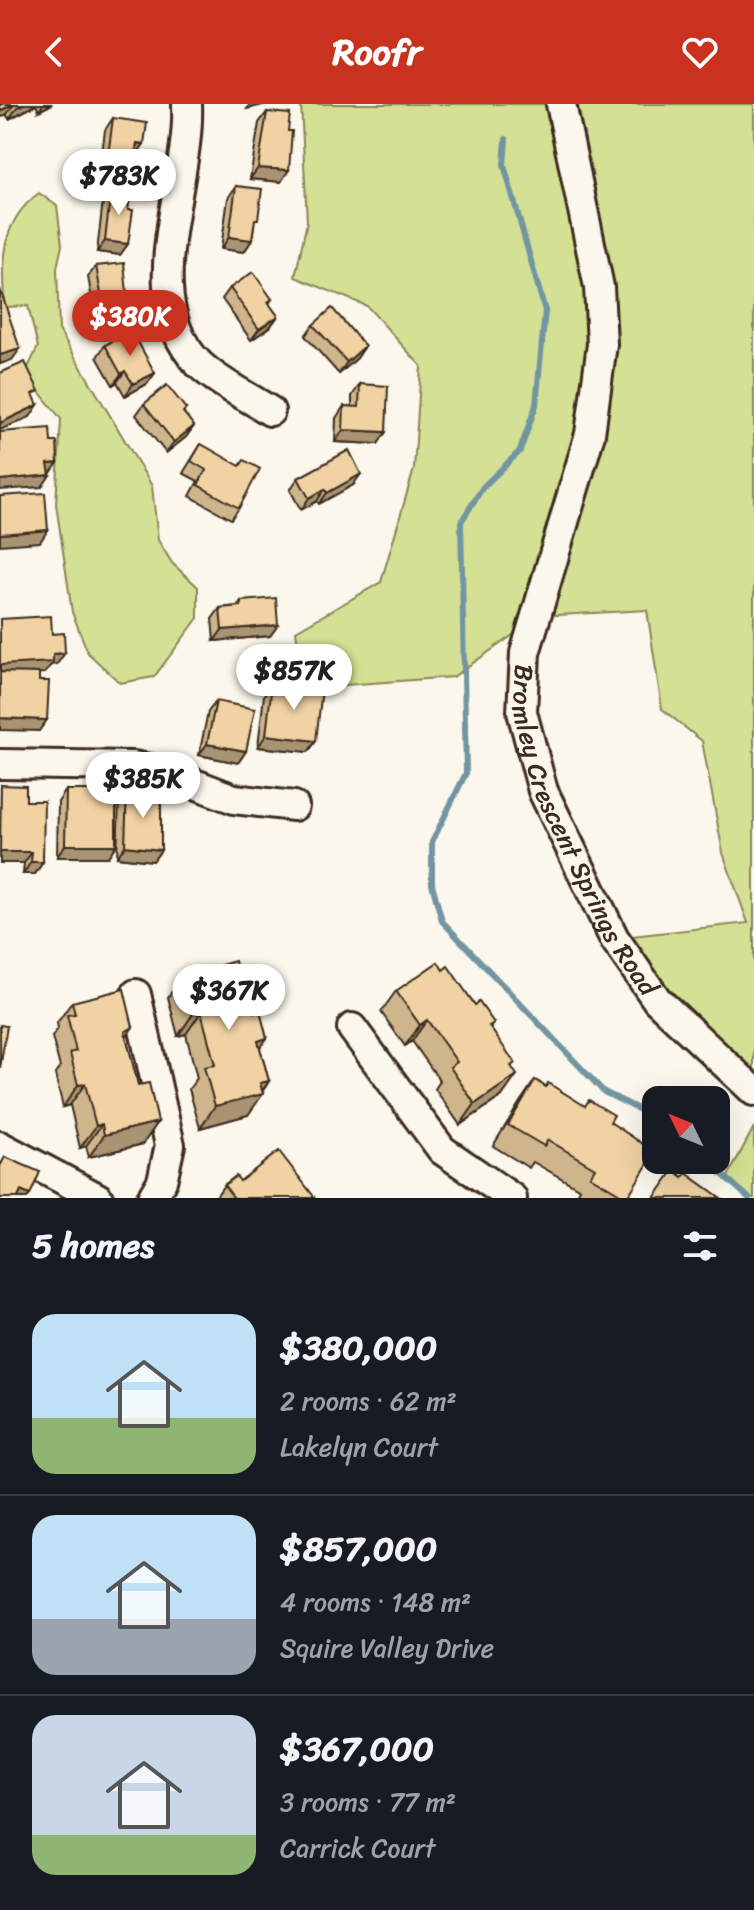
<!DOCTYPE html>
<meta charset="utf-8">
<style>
body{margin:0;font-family:Sriracha,sans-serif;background:#20242c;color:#f1f3f6;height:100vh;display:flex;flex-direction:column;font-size:30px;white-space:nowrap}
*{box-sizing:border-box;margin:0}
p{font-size:26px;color:#9ea1a6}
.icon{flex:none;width:44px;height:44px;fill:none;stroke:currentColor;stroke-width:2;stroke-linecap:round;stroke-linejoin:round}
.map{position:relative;height:1094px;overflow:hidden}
.drawer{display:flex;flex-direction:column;background:#171b24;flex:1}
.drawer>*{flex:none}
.needle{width:52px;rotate:313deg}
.controls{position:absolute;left:642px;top:982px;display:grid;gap:16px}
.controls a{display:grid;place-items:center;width:88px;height:88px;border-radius:16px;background:#171b24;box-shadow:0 8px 32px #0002;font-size:40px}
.price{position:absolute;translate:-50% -68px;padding:0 18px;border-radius:28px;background:#fff;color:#222;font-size:26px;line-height:52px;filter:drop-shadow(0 2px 4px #0008)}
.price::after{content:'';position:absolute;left:50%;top:48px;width:24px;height:18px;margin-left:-12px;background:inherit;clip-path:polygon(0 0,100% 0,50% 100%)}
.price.selected{background:#c8321e;color:#fff}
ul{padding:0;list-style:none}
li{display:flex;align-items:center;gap:24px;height:200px;padding:0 32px}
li+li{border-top:2px solid #363941}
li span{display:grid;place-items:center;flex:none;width:224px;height:160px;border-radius:24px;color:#555}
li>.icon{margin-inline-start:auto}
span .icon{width:96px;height:96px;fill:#fffc;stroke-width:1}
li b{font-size:34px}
h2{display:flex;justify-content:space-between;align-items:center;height:96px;padding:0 32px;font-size:34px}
header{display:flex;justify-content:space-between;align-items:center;height:104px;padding:0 32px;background:#c8321e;color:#fff;font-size:36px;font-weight:700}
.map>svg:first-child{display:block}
.green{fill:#d4e093;stroke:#888558;stroke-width:2}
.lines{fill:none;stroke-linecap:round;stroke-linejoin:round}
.stream{stroke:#7295a2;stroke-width:6}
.minor-casing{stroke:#3b2a1e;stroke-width:34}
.minor{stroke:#fbf7ec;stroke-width:28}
.wall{fill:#ceb58c;stroke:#3b2a1e;stroke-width:2}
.shaded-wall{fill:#a89372;stroke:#3b2a1e;stroke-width:2}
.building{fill:#f0d2a3;stroke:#3b2a1e;stroke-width:2}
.labels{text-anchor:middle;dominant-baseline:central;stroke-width:6;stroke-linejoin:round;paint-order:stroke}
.street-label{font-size:26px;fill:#3b2a1e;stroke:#fbf7ec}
</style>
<header><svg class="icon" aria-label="back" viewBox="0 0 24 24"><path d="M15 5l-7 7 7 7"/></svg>Roofr<svg class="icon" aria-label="heart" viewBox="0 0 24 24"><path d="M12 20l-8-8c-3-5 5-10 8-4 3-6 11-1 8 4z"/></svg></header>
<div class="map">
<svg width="754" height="1094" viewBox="0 0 754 1094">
<rect width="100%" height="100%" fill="#fbf7ec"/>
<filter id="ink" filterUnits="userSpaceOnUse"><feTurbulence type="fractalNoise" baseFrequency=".0125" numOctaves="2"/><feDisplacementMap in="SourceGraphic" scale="16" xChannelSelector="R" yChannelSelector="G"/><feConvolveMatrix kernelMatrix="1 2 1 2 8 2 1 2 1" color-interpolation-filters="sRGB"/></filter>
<g filter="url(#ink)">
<!-- green -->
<g class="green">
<polygon points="301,0 754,0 754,987 614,834 748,819 723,749 702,637 662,605 647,506 540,512 453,573 304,584 296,527 381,478 414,365 421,262 367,202 295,173 307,118"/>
<path d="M39,89L57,102L62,141L57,164L59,226L152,382L158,436L172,459L198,483V514L154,573L120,579L88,549L72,508L56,400L61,315L25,270L38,243L28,202L5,203C0,158 1,117 39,89Z"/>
<polygon points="754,1023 754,1094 749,1094 727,1074"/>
</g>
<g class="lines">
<!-- stream -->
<g class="stream">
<polyline points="506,35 504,61 545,207 536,301 520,347 483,383 461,418 466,669 432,738 432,780 442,817 604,988 656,1014"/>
<polyline points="706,1056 749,1094"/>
</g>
<defs>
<g id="minor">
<path d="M187,0C191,80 134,195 199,260C219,279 247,292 270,307"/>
<path id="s1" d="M561,0L599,183L602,240L590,330L525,549L522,608L543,687L614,834L657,896L754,987"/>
<polyline points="0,660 133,662 164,668 234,695 294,702"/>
<polyline points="136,890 170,1041 162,1077 152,1094"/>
<polyline points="352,924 442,1046 512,1094"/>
<polyline points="0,1042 98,1094"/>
</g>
</defs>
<!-- minor casing -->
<use href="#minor" class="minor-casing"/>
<!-- minor -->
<use href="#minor" class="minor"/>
</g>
<!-- wall -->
<g class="wall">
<polygon points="0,0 52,0 39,7 36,1 9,15"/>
<polygon points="267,8 288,27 281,78 250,75 259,19"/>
<polygon points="113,14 144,40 136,51 125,75 99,72 105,26"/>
<polygon points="236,82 254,120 252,136 244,148 221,145 228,94"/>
<polygon points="111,84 128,106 128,140 120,151 97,148 103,96"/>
<polygon points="96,162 121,221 97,223 88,173"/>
<polygon points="230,184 272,195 269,200 278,212 270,223 251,236 222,195"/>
<polygon points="313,221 365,242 357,254 339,270 305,232"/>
<polygon points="105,241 155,269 147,280 125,292 117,278 113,281 97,253"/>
<polygon points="360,280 378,340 335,338 336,314 344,302 352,303 352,292"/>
<polygon points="144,300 186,305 183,309 194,322 186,333 166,349 136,311"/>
<polygon points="201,340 239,362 239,404 231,415 190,392 198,377 183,369"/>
<polygon points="298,374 353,381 319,400 317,397 301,406 290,386"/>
<polygon points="241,497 278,521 270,532 214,537 212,515 220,504 237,502"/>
<polygon points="272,580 316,637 308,648 258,643 264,591"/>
<polygon points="216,597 246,647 238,659 199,651 208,608"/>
<polygon points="1,681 26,697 43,758 35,770 23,770 24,759 0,759"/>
<polygon points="127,684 161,746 153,757 117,753 119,696"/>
<polygon points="66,686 108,753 57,753 58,698"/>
<polygon points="443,866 475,901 494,919 490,924 512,963 502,992 460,1021 435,985 440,977 412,937 405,942 381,908 396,887"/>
<polygon points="183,872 260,944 269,977 248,1011 200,1024 189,985 197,974 186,930 178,932 168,893"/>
<polygon points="72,898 133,923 126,933 138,981 158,1018 143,1040 89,1053 86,1042 80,1044 70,1001 63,1003 55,970 60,963 52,933 58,924 57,919"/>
<polygon points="535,976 610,1018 627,1094 575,1094 580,1085 533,1058 529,1064 493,1042 520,998"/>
<polygon points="240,1077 315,1094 215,1094 224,1081"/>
</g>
<!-- shaded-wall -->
<g class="shaded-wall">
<polygon points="13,0 14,0 7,10 0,14 0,7"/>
<polygon points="24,0 37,0 9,15 17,3"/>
<polygon points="43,0 52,0 39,7"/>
<polygon points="250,0 267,0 247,5"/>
<polygon points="137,39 144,40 136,51"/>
<polygon points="107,60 133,64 125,75 99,72"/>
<polygon points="258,64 289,66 281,78 250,75"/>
<polygon points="229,133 252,136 244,148 221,145"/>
<polygon points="105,137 128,140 120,151 97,148"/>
<polygon points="129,210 121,221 97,223 105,212"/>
<polygon points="278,212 270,223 251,236 259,225"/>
<polygon points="365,242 357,254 339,270 347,258"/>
<polygon points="20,245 12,256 0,260 0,251"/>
<polygon points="125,267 117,278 113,281 121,270"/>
<polygon points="155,269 147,280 125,292 133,280"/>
<polygon points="38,301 30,313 0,326 0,319"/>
<polygon points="194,322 186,333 166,349 174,338"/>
<polygon points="343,326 386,328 378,340 335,338"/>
<polygon points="58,359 50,370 40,371 48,360"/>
<polygon points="361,370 353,381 319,400 327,389"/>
<polygon points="50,371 42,383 0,386 0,376"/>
<polygon points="325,385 317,397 301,406 309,394"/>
<polygon points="48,426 40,438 0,441 0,430"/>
<polygon points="278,521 270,532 214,537 222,526"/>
<polygon points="65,549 57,560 51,561 45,569 0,572 0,561 53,550"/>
<polygon points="0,614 47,616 39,627 0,626"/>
<polygon points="266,631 316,637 308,648 258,643"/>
<polygon points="207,640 246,647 238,659 199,651"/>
<polygon points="65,741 116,741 108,753 57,753"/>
<polygon points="125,742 161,746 153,757 117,753"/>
<polygon points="0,748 32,748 24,759 0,759"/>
<polygon points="31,758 43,758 35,770 23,770"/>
<polygon points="201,908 186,930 178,932 193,910"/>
<polygon points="427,916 412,937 405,942 420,921"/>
<polygon points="267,934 252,956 258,937"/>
<polygon points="517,971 502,992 460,1021 475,1000"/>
<polygon points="269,977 259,991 263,990 248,1011 200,1024 215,1002 260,979"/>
<polygon points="85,980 70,1001 63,1003 78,981"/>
<polygon points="158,1018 143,1040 89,1053 104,1031"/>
<polygon points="102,1020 86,1042 80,1044 96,1022"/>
<polygon points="21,1087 30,1091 27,1094 16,1094"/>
</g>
<!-- building -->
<g class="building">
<polygon points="0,0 13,0 0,7"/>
<polygon points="267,8 290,10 288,27 292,27 289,66 258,64"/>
<polygon points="113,14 147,19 144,40 137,39 133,64 107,60"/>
<polygon points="236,82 262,85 258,115 255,115 252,136 229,133"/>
<polygon points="111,84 131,86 128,106 133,106 128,140 105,137"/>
<polygon points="124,159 129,210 105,212 96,162"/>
<polygon points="253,168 272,195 268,198 278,212 259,225 230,184"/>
<polygon points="0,185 20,245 0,251"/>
<polygon points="332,204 365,242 347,258 313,221"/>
<polygon points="132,227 155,269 133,280 125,267 121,270 105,241"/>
<polygon points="25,258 39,287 33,290 38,301 0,319 0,269"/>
<polygon points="360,280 388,282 386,328 343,326 344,302 359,303"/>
<polygon points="167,281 186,305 183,308 194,322 174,338 144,300"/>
<polygon points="50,324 51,338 57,338 58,359 48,360 50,371 0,376 0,328"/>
<polygon points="201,340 240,362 244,356 260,365 239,404 198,381 206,366 191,357"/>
<polygon points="349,346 361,370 327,389 325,385 309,394 298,374"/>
<polygon points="45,389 48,426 0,430 0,392"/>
<polygon points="276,494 278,521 222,526 220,504 241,502 241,497"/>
<polygon points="51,512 52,530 64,529 65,549 53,550 53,558 0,561 0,515"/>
<polygon points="0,568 39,569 39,577 49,577 47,616 0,614"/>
<polygon points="272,580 322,585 316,637 266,631"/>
<polygon points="216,597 255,605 246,647 207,640"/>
<polygon points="1,681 26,682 26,697 44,697 43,758 31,758 32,748 0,748"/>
<polygon points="127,684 161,692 161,746 125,742"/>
<polygon points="66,686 116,686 116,741 65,741"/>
<polygon points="235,857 238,868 243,868 254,908 260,907 267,934 258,937 269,977 260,979 263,990 215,1002 204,963 215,961 201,908 193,910 183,872"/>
<polygon points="438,858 443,866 448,862 475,901 479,898 494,919 489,922 515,959 511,962 517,971 475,1000 450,963 457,958 427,916 420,921 396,887"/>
<polygon points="124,885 133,923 125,928 138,981 149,979 158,1018 104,1031 102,1020 96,1022 85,980 78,981 70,949 76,947 67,911 75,910 72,898"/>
<polygon points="0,921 7,922 0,964"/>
<polygon points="535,976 546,983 548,979 585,1002 589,996 614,1011 610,1018 655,1048 627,1094 590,1072 595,1064 548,1036 544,1042 508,1021"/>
<polygon points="279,1047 315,1094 234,1094 224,1081 236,1072 240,1077"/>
<polygon points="5,1053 40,1068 30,1091 21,1087 18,1094 0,1094 0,1062"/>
<polygon points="674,1066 683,1073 686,1069 721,1094 654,1094"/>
</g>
</g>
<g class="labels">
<!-- street labels -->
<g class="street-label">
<text stroke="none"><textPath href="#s1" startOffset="754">Bromley Crescent Springs Road</textPath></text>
</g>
</g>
</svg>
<div class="controls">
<a><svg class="needle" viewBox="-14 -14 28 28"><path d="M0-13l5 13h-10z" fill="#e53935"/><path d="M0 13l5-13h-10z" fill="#9ea1a6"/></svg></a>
</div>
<b class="price" style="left:119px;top:113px">$783K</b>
<b class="price selected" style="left:130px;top:254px">$380K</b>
<b class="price" style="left:294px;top:608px">$857K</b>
<b class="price" style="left:143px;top:716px">$385K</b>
<b class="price" style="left:229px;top:928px">$367K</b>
</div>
<section class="drawer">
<h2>5 homes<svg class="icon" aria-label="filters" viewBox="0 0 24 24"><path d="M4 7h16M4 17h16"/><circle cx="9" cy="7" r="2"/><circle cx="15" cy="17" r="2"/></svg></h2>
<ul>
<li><span style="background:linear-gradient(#bfe0f5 65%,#8fb573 0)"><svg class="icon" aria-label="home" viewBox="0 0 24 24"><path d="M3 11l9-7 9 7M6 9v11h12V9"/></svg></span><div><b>$380,000</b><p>2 rooms · 62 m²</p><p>Lakelyn Court</p></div></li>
<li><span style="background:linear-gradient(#bfe0f5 65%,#9aa5b1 0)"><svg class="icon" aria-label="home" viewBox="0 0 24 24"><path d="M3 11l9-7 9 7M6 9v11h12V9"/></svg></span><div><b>$857,000</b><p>4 rooms · 148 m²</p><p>Squire Valley Drive</p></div></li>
<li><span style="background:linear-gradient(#c9d6e8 75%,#8fb573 0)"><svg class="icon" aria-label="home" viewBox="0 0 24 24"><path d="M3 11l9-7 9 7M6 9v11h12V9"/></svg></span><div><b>$367,000</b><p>3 rooms · 77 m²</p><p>Carrick Court</p></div></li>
</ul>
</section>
